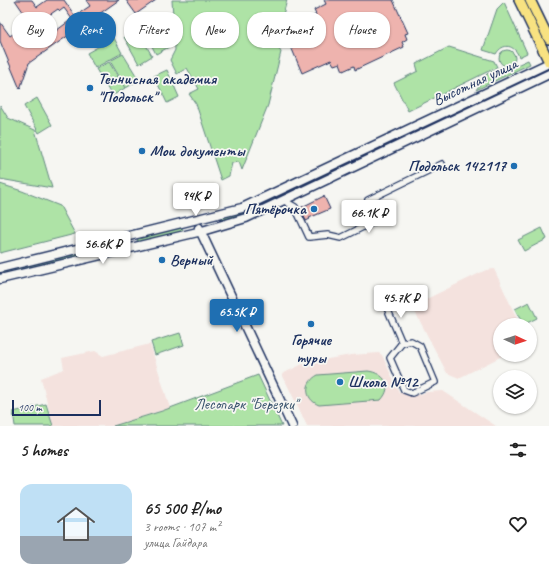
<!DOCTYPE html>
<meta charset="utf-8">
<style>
body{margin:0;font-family:Caveat,sans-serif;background:#f6f6f6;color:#222;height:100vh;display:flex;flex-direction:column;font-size:15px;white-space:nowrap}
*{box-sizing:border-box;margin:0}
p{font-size:13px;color:#767676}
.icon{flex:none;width:22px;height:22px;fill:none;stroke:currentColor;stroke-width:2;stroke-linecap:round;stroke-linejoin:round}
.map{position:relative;height:426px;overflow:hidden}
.side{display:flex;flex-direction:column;background:#fff;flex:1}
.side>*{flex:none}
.top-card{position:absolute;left:12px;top:12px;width:525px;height:36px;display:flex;gap:8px}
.needle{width:26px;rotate:93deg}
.buttons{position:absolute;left:493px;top:318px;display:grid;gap:8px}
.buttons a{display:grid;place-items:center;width:44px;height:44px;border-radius:50%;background:#fff;box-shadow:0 1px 3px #0004;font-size:20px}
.scale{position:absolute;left:12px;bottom:10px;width:89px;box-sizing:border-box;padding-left:4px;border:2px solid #1b2f5e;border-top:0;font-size:11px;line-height:14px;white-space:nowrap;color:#1b2f5e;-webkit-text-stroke:3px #f6f6f2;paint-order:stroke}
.price{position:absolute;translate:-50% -34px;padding:0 9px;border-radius:4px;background:#fff;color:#222;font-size:13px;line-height:26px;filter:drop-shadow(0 1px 2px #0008)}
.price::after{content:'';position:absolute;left:50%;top:24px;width:12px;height:9px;margin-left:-6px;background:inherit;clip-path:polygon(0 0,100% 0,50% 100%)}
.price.current{background:#1f6fb2;color:#fff}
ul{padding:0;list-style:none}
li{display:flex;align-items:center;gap:12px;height:100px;padding:0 20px}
li span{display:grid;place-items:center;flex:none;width:112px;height:80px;border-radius:12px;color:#555}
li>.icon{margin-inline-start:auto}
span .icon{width:48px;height:48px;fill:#fffc;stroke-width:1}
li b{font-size:17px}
h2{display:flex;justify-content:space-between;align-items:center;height:48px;padding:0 20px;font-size:17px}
.chip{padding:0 14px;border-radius:16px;background:#fff;box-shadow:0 1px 3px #0004;font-size:14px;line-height:36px}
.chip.current{background:#1f6fb2;color:#fff}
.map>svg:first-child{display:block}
.built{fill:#f4e2de}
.green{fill:#aee3a6;stroke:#648982}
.building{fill:#eeb3ae;stroke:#1b2f5e;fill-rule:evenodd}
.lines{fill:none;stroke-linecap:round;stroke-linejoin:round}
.street-casing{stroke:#1b2f5e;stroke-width:8}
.secondary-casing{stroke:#1b2f5e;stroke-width:11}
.primary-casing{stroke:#1b2f5e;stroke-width:12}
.street{stroke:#f6f6f2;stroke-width:5.5}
.secondary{stroke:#f6f6f2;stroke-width:8}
.primary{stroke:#f8e281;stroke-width:9}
.poi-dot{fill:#1f6fb2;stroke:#f6f6f2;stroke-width:1.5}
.labels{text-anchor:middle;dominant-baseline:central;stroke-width:3.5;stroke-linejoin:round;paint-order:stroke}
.poi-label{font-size:16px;font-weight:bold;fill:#1b2f5e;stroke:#f6f6f2;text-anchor:start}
.street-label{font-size:16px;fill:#1b2f5e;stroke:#f6f6f2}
.park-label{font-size:16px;fill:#38536c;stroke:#f6f6f2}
</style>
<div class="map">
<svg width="549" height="426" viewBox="0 0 549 426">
<rect width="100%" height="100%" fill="#f6f6f2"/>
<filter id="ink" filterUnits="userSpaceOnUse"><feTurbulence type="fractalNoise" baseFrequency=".025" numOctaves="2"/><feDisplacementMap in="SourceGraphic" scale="8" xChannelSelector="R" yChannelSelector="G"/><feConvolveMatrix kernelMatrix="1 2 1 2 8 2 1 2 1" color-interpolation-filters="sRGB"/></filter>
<g filter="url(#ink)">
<!-- built -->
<g class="built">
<polygon points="494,269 520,325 500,325 500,355 504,355 459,378 447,373 412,306 486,270"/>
<polygon points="150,344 170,408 113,426 53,426 41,378 64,369 62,358 95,351 103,356"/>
<polygon points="379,353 382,355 399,392 414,396 427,392 443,391 496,426 307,426 282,374 305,363 351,355"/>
</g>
<!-- green -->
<g class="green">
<polygon points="172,0 287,0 275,44 281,52 268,105 242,170 239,162 232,163 229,176 221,180 196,104 189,94 199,89 187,68 177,74 170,60 175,50"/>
<path d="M504,2L527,53L519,57C515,45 503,42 496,54L483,50L497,9Z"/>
<polygon points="155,22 169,47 156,54 143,29"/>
<polygon points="137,29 152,56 139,64 124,37"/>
<polygon points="114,38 122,53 95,68 87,53"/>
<polygon points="449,47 494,61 497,67 408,111 394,83 418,71 416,64"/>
<circle cx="507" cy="58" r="8"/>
<polygon points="123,54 139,80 126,88 110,61"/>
<polygon points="528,60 530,64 476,90 487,74 501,67 508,69"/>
<polygon points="109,62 125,88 112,96 96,69"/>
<polygon points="167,70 179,97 167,103 154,76"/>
<polygon points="37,98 52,125 39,133 24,106"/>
<polygon points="0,105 8,118 35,130 52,188 0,179"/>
<polygon points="410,132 412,133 412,135 316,181 314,180 314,178"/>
<polygon points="0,184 22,191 60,206 75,234 0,253"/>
<polygon points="301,185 302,188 247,213 221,222 219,218 246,210"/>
<polygon points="180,228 183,229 181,232 140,243 137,241 138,238"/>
<polygon points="542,228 547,239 524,251 518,240"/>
<polygon points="96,248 97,252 0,275 0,271"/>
<polygon points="529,302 537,318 523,325 515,309"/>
<polygon points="180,333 184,345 155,355 151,342"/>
<path d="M368,371C384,373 394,386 381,400L319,405C304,399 304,382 318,375Z"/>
<polygon points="258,375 282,426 113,426 162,411"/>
<polygon points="46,404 53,426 15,426 13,412"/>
</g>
<!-- building -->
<g class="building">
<path d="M15,0H32L37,7L47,0H64L75,16L90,6L86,0H119L29,63L20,89L0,41V22L10,36L30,22ZM64,8L72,19L45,39L35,25L58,9L60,11Z"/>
<polygon points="126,0 156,0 136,14"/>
<polygon points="324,0 393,0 408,33 405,34 407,39 402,42 404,47 355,70 354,66 343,71 340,63 334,65 331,60 302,73 289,42 317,29 311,17 316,15 314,10 326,4"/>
<polygon points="324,196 330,209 309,218 310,219 306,221 300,208"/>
</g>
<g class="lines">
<defs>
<g id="street">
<polyline points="283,200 295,207 309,237 328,235 341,238 377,220 368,200 442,164"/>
<polyline points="384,301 402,343"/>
<polygon points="411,341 420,346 435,382 412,393 404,390 390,358 402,343"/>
</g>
<g id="secondary">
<polyline points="199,228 292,426"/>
<polyline points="0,268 242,208 549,63"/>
<polyline points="0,279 202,231 246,218 549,74"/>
</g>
<g id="primary">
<polyline points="519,0 549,62"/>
<polyline points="530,0 549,39"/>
</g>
</defs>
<!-- street casing -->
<use href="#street" class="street-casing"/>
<!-- secondary casing -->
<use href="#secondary" class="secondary-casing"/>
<!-- primary casing -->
<use href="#primary" class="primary-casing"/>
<!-- street -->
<use href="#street" class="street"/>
<!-- secondary -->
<use href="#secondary" class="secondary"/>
<!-- primary -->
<use href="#primary" class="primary"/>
</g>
</g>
<!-- markers -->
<g class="poi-dot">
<circle cx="90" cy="88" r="4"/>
<circle cx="142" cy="151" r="4"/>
<circle cx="514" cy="166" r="4"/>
<circle cx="314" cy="209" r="4"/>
<circle cx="162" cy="260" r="4"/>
<circle cx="311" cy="324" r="4"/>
<circle cx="340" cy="382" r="4"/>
</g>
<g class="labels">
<!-- poi labels -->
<g class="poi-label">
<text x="98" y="79">Теннисная академия<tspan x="98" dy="18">"Подольск"</tspan></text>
<text x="150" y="151">Мои документы</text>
<text x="506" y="166" text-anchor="end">Подольск 142117</text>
<text x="306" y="209" text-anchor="end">Пятёрочка</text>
<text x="170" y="260">Верный</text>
<text x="311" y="340" text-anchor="middle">Горячие<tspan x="311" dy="18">туры</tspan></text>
<text x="348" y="382">Школа №12</text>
</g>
<!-- street labels -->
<g class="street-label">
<text transform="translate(475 82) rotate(-25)">Высотная улица</text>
</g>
<!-- park labels -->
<g class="park-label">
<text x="246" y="404">Лесопарк "Березки"</text>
</g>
</g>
</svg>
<div class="buttons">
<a><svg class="needle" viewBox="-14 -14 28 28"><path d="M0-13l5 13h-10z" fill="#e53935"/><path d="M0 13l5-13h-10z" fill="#767676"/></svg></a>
<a><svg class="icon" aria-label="layers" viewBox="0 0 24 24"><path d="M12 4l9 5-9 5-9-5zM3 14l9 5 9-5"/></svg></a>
</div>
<div class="scale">100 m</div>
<b class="price" style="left:196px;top:217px">94K ₽</b>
<b class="price" style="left:369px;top:234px">66.1K ₽</b>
<b class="price" style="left:103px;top:265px">56.6K ₽</b>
<b class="price" style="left:401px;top:319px">45.7K ₽</b>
<b class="price current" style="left:237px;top:333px">65.5K ₽</b>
<div class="top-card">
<a class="chip">Buy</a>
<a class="chip current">Rent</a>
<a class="chip">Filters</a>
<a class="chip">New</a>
<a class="chip">Apartment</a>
<a class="chip">House</a>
</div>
</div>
<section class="side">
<h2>5 homes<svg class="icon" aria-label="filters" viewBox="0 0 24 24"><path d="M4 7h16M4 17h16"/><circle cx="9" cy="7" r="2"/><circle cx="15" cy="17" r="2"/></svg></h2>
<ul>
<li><span style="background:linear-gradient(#bfe0f5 65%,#9aa5b1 0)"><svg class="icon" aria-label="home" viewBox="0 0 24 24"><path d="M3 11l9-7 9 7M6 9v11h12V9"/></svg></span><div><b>65 500 ₽/mo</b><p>3 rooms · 107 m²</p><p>улица Гайдара</p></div><svg class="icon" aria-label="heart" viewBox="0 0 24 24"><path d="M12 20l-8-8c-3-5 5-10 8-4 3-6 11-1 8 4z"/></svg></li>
</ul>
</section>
